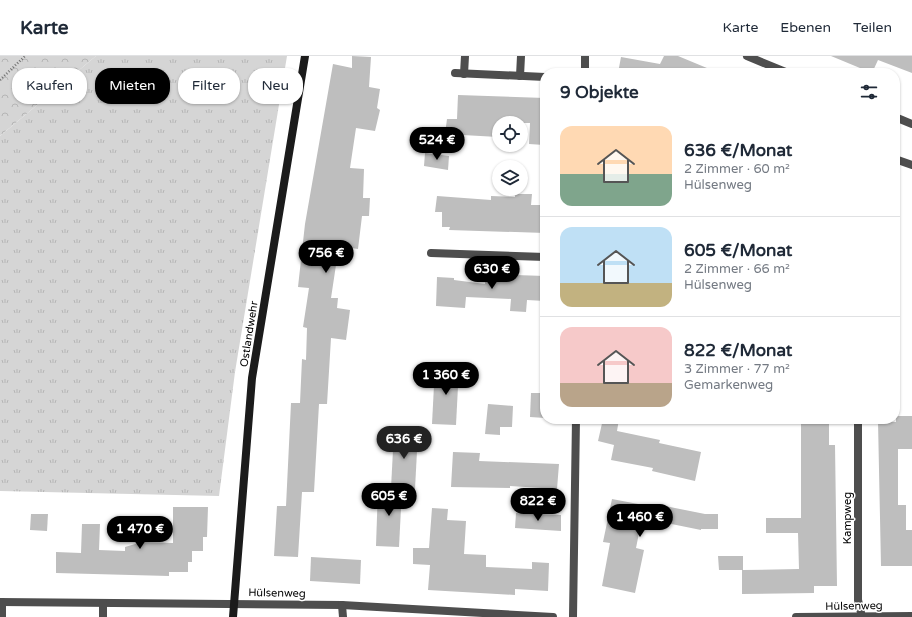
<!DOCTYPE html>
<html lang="de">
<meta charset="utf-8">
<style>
body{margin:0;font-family:"Varela Round",sans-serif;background:#f2f2f3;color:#1f2937;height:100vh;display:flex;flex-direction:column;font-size:15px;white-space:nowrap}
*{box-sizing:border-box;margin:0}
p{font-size:13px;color:#747a83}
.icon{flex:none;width:22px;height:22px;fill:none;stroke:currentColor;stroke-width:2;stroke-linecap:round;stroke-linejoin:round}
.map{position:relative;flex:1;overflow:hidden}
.sheet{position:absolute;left:540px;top:12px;width:360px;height:356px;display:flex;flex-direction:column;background:#fff;border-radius:16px;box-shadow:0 1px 3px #0004}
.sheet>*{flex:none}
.hud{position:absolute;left:12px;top:12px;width:380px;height:36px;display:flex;gap:8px}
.buttons{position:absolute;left:492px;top:60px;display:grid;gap:8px}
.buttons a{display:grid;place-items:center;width:36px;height:36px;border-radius:50%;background:#fff;box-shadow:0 1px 3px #0004;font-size:20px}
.price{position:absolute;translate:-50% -34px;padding:0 9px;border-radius:14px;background:#000;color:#fff;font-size:13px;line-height:26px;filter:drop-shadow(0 1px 2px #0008)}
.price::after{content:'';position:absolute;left:50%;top:24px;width:12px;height:9px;margin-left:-6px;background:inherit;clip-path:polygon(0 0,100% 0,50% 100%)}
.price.active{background:#222;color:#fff}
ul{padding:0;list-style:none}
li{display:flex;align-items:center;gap:12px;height:100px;padding:0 20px}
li+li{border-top:1px solid #e0e1e3}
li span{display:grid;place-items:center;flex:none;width:112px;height:80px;border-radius:12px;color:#555}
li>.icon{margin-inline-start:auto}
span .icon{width:48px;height:48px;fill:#fffc;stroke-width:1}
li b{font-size:17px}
h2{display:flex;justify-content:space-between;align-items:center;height:48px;padding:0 20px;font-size:17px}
.pill{padding:0 14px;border-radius:16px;background:#fff;box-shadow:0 1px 3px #0004;font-size:14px;line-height:36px}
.pill.active{background:#000;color:#fff}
header{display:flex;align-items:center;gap:24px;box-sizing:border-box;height:56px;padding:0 20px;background:#fff;border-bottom:1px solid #e0e1e3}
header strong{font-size:19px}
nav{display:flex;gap:22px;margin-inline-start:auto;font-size:14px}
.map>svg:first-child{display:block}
.grass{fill:url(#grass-tufts)}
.forest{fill:url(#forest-crowns)}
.building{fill:#bebebe}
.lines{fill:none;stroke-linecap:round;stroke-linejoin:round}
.path{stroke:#707070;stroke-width:2.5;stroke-dasharray:1 2;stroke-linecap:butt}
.lane{stroke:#4e4e4e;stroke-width:8}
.street{stroke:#4e4e4e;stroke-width:8}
.secondary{stroke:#1b1b1b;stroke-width:8}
.labels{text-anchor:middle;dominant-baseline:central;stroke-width:3;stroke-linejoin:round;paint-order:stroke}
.street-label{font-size:11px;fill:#000;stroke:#fff}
</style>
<header>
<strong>Karte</strong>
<nav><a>Karte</a><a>Ebenen</a><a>Teilen</a></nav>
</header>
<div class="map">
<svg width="912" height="561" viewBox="0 0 912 561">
<defs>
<pattern id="grass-tufts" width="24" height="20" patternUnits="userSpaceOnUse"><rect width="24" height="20" fill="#d5d5d5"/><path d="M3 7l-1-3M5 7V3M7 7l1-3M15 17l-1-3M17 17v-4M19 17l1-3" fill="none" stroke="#b5b5b5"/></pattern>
<pattern id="forest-crowns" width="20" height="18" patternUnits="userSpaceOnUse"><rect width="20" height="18" fill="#d5d5d5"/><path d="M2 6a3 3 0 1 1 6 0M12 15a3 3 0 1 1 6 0" fill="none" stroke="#b5b5b5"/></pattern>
</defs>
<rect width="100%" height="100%" fill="#fff"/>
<!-- grass -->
<polygon class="grass" points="96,0 287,0 235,316 219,440 0,435 0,80"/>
<!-- forest -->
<polygon class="forest" points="0,0 96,0 0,80"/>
<!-- building -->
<g class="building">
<polygon points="352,0 371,1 369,31 380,33 377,52 380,54 375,75 356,72 350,112 364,113 363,142 370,142 369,160 362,160 358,193 344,191 343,200 339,199 336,209 331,242 338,242 337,252 350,254 346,284 331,282 327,348 319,348 314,436 302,436 298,501 274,500 277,450 286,450 291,347 300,347 302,303 306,304 307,272 303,271 309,232 298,231 305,168 333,8 352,12"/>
<polygon points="664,0 678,0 719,17 678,17 670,14 670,17 618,17 621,1 660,8"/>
<polygon points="831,0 912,0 912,17 878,4 872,17"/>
<polygon points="458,39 545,42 544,89 529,88 530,67 499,67 498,81 445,78 447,63 457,63"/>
<polygon points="425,97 449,100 448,114 424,110"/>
<polygon points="515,138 532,138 531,149 545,149 545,177 449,174 450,171 442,171 442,156 435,156 437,140 491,144 491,140 515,141"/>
<polygon points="485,218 545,220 545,245 527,244 526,256 510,255 511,243 466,241 465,252 436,250 437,221 454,222 454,224 485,228"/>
<polygon points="435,310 459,311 456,369 432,368"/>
<polygon points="531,337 545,337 545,362 530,361"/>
<polygon points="488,348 513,350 512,371 500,371 500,379 485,378"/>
<polygon points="896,360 912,360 912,393 898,393 898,449 906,449 906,474 912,474 912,510 881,510 878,365 896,366"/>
<polygon points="603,363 619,363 617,375 660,384 659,387 701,396 695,425 652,415 653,412 611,404 614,389 598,385"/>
<polygon points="808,363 829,363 829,389 835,389 837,530 814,530 814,537 742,538 742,514 719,514 718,500 743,500 743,514 799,513 798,477 766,477 766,462 801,462 801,368 808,368"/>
<polygon points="394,375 418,376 415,433 391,432"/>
<polygon points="453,396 480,397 479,405 559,408 557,433 510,430 510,432 451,431"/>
<polygon points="378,432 402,433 399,491 376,490"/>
<polygon points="612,443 659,452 660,449 705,458 718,458 718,473 701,473 701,474 642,462 636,492 644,494 635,537 602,530 610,487 603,486"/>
<polygon points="173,451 208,451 207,481 203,481 203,495 192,495 192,506 188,506 188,516 169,516 169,520 56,517 56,496 81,497 82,468 100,468 99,494 125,495 125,491 142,486 173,487"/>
<polygon points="432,452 448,453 447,464 466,465 464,498 486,499 486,511 532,513 532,506 549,507 548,535 515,533 515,539 428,534 430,509 413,508 413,492 429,492"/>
<polygon points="516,457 561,459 561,475 515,472"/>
<polygon points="31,458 48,458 47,475 30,474"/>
<polygon points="311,501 361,504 360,528 310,525"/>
</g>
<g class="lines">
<!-- path -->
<polyline class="path" points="0,24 25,0"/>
<!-- lane -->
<g class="lane">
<polyline points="464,18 465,0"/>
<polyline points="520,20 521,0"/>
<polyline points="895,103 912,109"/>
<polyline points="2,546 2,561"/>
</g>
<!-- street -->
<g class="street">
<polyline points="747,0 788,17"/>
<polyline points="455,17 545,21"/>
<polyline points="585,17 585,0"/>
<polyline points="895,61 912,68"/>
<polyline points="431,197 545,201"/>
<polyline points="858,363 858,544 862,561"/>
<polyline points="0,546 342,549 553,561"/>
<polyline points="103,547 103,561"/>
<polyline points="342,549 343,561"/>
<polyline points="573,561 576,363"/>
<polyline points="796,561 912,560"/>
</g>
<!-- secondary -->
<polyline class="secondary" points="233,561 252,322 305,0"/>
</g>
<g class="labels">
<!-- street labels -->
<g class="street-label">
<text transform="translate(249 278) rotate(-81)">Ostlandwehr</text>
<text transform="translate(847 462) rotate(-90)">Kampweg</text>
<text transform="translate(277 537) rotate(1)">Hülsenweg</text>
<text transform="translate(854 550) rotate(-1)">Hülsenweg</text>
</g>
</g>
</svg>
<div class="buttons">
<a><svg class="icon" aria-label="locate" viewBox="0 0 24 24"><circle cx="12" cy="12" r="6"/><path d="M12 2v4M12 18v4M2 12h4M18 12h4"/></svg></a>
<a><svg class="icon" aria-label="layers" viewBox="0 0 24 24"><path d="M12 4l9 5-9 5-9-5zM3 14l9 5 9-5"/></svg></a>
</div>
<b class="price" style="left:437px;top:105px">524 €</b>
<b class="price" style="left:326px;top:218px">756 €</b>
<b class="price" style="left:492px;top:234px">630 €</b>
<b class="price" style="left:446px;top:340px">1 360 €</b>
<b class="price active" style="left:404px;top:404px">636 €</b>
<b class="price" style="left:389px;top:461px">605 €</b>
<b class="price" style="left:538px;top:466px">822 €</b>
<b class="price" style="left:640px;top:482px">1 460 €</b>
<b class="price" style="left:140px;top:494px">1 470 €</b>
<div class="hud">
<a class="pill">Kaufen</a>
<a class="pill active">Mieten</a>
<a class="pill">Filter</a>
<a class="pill">Neu</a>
</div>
<section class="sheet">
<h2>9 Objekte<svg class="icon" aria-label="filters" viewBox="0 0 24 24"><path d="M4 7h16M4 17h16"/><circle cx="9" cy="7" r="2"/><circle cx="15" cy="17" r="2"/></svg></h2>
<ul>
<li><span style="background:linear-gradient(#ffd9b3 60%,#7fa58c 0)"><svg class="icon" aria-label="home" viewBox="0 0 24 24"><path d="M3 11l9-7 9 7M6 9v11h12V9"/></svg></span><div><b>636 €/Monat</b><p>2 Zimmer · 60 m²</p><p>Hülsenweg</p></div></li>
<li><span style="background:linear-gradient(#bfe0f5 70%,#c2b280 0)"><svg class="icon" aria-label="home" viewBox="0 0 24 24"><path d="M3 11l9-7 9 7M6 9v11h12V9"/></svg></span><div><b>605 €/Monat</b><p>2 Zimmer · 66 m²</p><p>Hülsenweg</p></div></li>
<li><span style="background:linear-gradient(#f6c9c9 70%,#b9a48a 0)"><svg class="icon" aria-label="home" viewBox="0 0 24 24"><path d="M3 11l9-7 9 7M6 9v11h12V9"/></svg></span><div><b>822 €/Monat</b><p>3 Zimmer · 77 m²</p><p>Gemarkenweg</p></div></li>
</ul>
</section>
</div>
